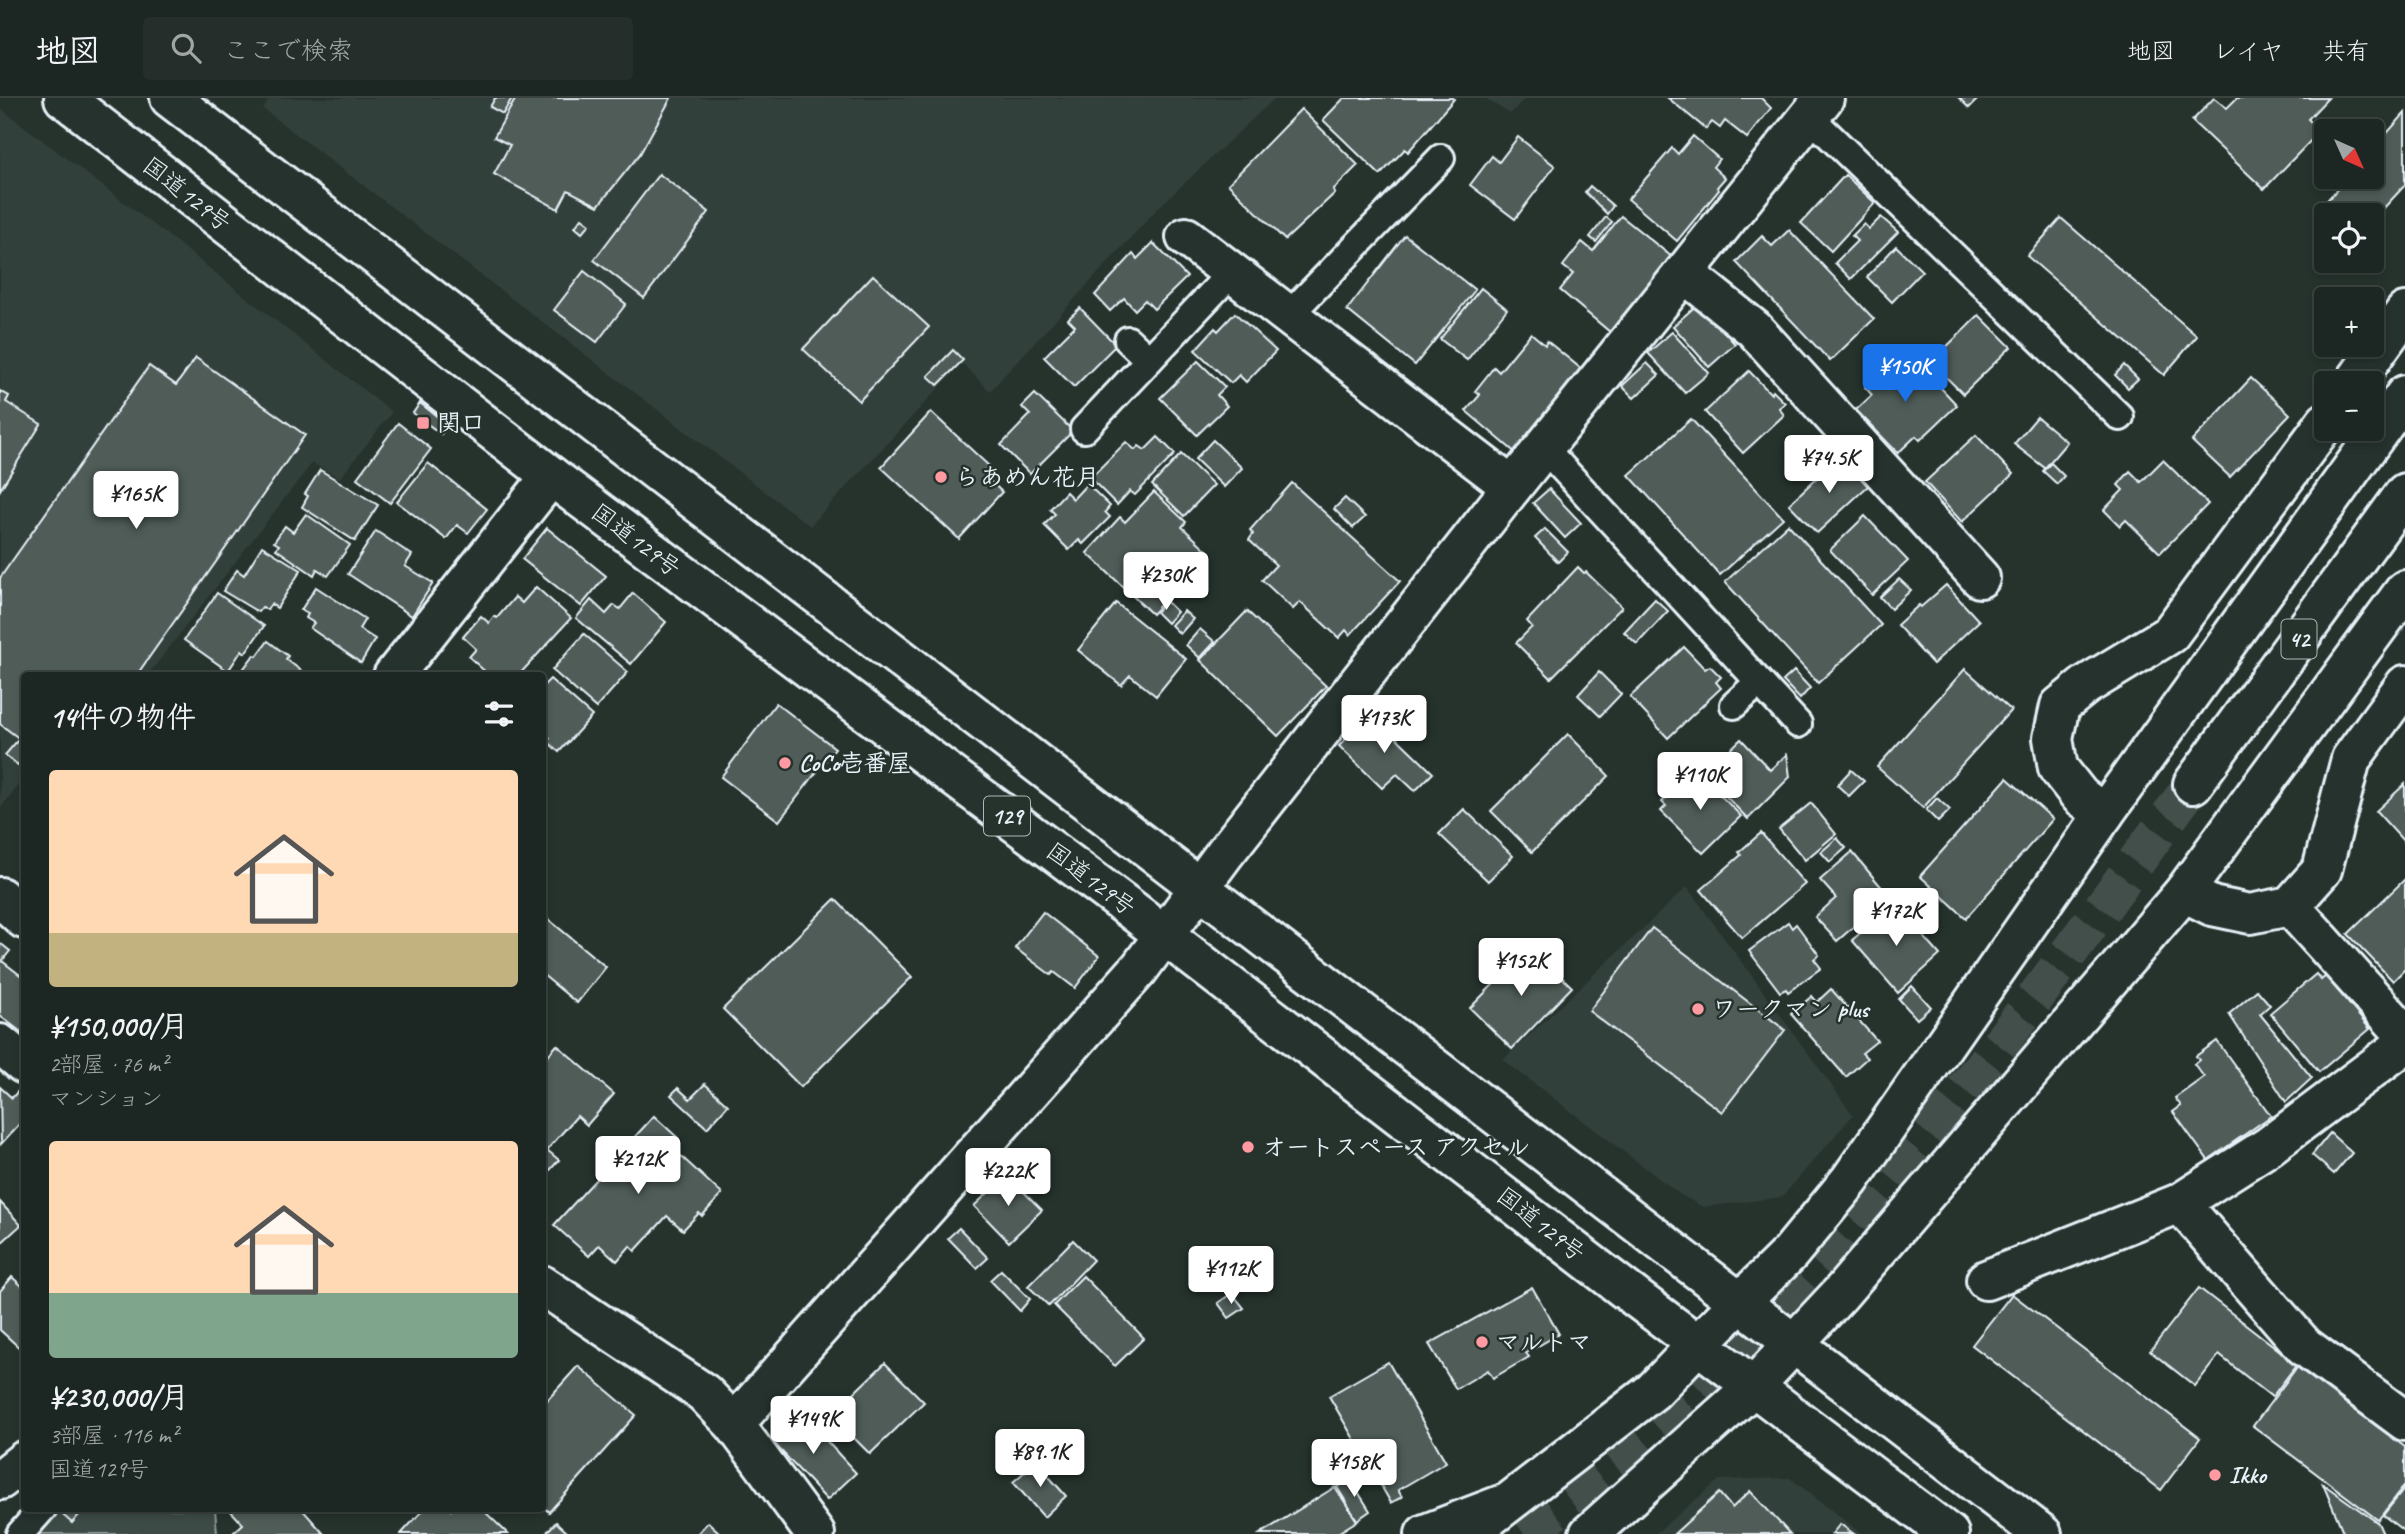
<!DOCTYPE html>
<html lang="ja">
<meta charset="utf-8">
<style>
body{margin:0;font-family:Caveat,"Klee One",sans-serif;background:#252e2a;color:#f1f3f6;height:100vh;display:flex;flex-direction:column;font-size:26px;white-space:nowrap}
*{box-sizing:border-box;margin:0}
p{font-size:23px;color:#a0a5a5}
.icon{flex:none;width:38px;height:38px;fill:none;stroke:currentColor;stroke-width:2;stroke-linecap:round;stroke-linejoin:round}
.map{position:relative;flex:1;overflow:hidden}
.details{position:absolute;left:21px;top:574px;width:525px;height:840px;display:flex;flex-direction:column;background:#1c2622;border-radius:7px;box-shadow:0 4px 10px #0003,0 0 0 2px #3a4340}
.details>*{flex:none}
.needle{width:46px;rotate:135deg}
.tools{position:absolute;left:2314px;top:21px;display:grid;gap:14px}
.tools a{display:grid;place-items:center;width:70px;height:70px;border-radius:7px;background:#1c2622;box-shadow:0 4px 10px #0003,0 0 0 2px #3a4340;font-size:35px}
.price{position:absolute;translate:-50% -60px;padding:0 16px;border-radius:7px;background:#fff;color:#222;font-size:23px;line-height:46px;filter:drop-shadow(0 2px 4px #0008)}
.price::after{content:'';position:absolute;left:50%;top:42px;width:21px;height:16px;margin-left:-10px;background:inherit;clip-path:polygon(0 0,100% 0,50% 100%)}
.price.on{background:#1a73e8;color:#fff}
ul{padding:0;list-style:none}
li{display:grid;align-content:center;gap:14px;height:371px;padding:0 28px}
li span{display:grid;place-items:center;height:217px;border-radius:7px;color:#555}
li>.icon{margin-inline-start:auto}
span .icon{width:126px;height:126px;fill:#fffc;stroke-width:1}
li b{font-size:30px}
h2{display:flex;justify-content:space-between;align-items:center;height:84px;padding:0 28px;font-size:30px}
header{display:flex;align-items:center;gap:42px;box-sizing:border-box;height:98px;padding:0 35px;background:#1c2622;border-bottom:2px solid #3a4340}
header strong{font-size:33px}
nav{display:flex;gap:38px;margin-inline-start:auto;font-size:24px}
.search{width:490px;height:63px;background:#252e2a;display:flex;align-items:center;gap:18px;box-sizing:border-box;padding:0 24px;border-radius:7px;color:#a0a5a5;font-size:26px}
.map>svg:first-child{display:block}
.built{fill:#333f3a}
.green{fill:#3e4b47;stroke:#939ea0;stroke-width:2}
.building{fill:#505c59;stroke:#e8f1f8;stroke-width:2}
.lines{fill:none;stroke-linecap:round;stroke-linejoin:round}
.primary-tunnel{stroke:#43504b;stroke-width:38;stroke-dasharray:38 19;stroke-linecap:butt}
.lane-casing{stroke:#e8f1f8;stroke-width:32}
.street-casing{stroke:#e8f1f8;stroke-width:44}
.primary-casing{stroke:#e8f1f8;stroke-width:44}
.highway-casing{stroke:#e8f1f8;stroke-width:44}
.lane{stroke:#26332d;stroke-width:26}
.street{stroke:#26332d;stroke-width:38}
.primary{stroke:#26332d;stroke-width:38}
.highway{stroke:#26332d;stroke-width:38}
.poi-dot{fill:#ff9aa2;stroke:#26332d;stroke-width:2.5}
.labels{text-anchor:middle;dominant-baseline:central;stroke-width:5;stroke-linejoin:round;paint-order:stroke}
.shield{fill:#26332d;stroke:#aeb8bb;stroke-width:2}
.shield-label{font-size:23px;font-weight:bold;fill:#e8f1f8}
.street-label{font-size:24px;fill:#e8f1f8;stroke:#26332d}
.poi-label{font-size:24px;font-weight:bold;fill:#e8f1f8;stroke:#26332d;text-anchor:start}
</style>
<header>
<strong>地図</strong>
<div class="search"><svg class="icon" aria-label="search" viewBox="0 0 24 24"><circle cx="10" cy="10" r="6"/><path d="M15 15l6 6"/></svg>ここで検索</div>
<nav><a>地図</a><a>レイヤ</a><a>共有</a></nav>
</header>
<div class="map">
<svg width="2405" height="1436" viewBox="0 0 2405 1436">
<rect width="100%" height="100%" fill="#26332d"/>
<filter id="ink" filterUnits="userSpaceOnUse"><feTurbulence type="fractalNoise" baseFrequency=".0143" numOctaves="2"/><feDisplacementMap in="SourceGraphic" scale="14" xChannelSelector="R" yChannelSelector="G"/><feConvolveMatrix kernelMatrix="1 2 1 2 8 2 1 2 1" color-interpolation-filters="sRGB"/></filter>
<g filter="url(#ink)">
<!-- built -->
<g class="built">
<polygon points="270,0 1275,0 1157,111 990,293 962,265 810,428 263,11"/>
<polygon points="1485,0 1525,0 1510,16"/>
<polygon points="0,10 175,143 392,314 340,380 312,365 148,577 24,578 24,679 0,711"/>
<polygon points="1687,789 1853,1017 1782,1099 1703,1109 1681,1097 1503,962"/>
<polygon points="1790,1380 1862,1436 1655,1436 1719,1382"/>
</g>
<!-- green -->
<polygon class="green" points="54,1410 215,1411 217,1436 32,1436"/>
<!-- building -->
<g class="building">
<polygon points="495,0 512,0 503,16 490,9"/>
<polygon points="516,0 671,0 640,56 598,108 568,92 558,111 494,76 510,47 494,39"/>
<polygon points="1344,0 1453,0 1454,1 1408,54 1405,51 1380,77 1323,22"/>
<polygon points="1668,0 1761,0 1771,10 1747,40 1725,23 1720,30 1712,24 1706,31"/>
<polygon points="1959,0 1979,0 1969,10"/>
<polygon points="2214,0 2227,10 2237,0 2328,0 2308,21 2320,33 2264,91 2192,23"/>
<polygon points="1301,11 1358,67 1333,92 1335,95 1285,142 1228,86"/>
<polygon points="2405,15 2405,87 2371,124 2371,117 2333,117 2322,108 2348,79 2371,79 2371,53"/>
<polygon points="1693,38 1719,61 1713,69 1725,80 1717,89 1719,92 1677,143 1628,101 1672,50 1678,56"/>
<polygon points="1518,39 1555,68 1515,121 1470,87 1492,58 1499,64"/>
<polygon points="659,76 709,114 644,200 594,162"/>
<polygon points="1845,77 1875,105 1831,153 1801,125"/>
<polygon points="1590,88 1613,108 1607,116 1585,94"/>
<polygon points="1621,118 1672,159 1610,234 1560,192 1573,176 1563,168 1582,144 1593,153"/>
<polygon points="1606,119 1612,124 1596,144 1590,139"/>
<polygon points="1881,119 1898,134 1851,181 1835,165 1857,143 1852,138 1864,126 1869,131"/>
<polygon points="582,120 590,126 582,135 575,129"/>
<polygon points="2061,120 2197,238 2164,277 2027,158"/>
<polygon points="1789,132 1874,221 1830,263 1736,164 1762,138 1772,148"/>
<polygon points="1405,137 1475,192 1415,267 1347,212"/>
<polygon points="1153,145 1187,179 1154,211 1145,202 1135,212 1124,200 1110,213 1095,197 1133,156 1137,161"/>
<polygon points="1896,148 1922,173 1892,204 1867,179"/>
<polygon points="584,173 626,206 597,244 554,212"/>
<polygon points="873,177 929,229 859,303 803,251"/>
<polygon points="1481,190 1507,211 1467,262 1440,241"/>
<polygon points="1699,205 1735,246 1709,269 1673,228"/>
<polygon points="1080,210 1116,247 1074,289 1044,259 1075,228 1068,221"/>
<polygon points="1235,215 1276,253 1246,284 1239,277 1231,285 1195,252 1215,230 1218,233"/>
<polygon points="1979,217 2011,249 1963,296 1931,264"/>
<polygon points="1672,234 1709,275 1685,295 1648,255"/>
<polygon points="1531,235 1545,247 1547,243 1585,274 1517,356 1466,313 1480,297 1475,293 1494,269 1499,274"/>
<polygon points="953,252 963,262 938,287 928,278"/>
<polygon points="1911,258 1957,307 1920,342 1916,338 1898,355 1856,312 1872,297 1865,289 1893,263 1898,269"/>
<polygon points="196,260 305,337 136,578 24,578 24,644 0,626 0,480 149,268 176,287"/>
<polygon points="1198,263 1225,289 1217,297 1227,308 1197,337 1160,300"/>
<polygon points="1647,265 1659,277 1634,300 1622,288"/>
<polygon points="2124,267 2138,281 2128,290 2115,277"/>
<polygon points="1749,273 1771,296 1773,293 1785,305 1779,310 1784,317 1743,355 1705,314"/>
<polygon points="2251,280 2290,316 2230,379 2192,343"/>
<polygon points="0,293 9,298 6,304 41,326 0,392"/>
<polygon points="1035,296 1073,333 1030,376 1001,347 1030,317 1022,309"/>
<polygon points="420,305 448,327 441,336 413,315"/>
<polygon points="931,314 989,368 983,376 1002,394 959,441 881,369"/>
<polygon points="2037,319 2067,344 2045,370 2014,346"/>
<polygon points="1691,321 1783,420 1720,477 1629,377"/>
<polygon points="398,325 431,351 390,405 357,380"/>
<polygon points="1976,337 2013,376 1962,424 1925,384"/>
<polygon points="1158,339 1175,356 1135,397 1130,393 1117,407 1090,380 1126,344 1135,352 1139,348 1145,352"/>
<polygon points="1213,342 1242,370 1224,389 1195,361"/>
<polygon points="1181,356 1214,387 1184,418 1152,387"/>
<polygon points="1840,358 1868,388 1817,435 1789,406"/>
<polygon points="2163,362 2208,406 2160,455 2126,422 2120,428 2104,412 2123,392 2118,387 2130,373 2141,384"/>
<polygon points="428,365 487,411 468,435 457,427 446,441 397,404"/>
<polygon points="2051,365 2064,378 2057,386 2043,373"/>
<polygon points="320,372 378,407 355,443 302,409 308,398 305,396"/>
<polygon points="1292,385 1400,483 1350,537 1346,532 1339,540 1300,504 1293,511 1262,482 1276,467 1249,442 1253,436 1250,432"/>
<polygon points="1087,386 1110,408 1105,414 1110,419 1083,446 1079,442 1069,452 1044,427 1055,416 1050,411 1066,394 1073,401"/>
<polygon points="1549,391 1581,425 1565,440 1533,405"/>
<polygon points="1154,394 1186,424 1182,429 1209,454 1152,516 1087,455 1120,419 1125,424"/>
<polygon points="1345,400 1365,419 1353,430 1334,411"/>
<polygon points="306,416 350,447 328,478 317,471 314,477 276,451 279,447 274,444 285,428 293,434"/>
<polygon points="1865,418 1908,463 1872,497 1830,452"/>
<polygon points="1788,426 1881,527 1818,585 1725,484"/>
<polygon points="547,430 606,478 581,508 522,461"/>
<polygon points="1545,431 1568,454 1558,464 1535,440"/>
<polygon points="376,433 412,457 405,468 433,485 412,518 348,476"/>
<polygon points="262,448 301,472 277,510 271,506 267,512 262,509 258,514 223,493 237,472 244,477"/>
<polygon points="1578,469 1584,475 1586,474 1622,509 1551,580 1516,545 1532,529 1527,523"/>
<polygon points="1899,481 1911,492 1891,511 1880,499"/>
<polygon points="1946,487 1979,523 1933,566 1897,527 1919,507 1921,509"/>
<polygon points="316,489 365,521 359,531 375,541 361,565 310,530 314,525 306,520 308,516 301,512"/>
<polygon points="536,489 571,520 518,578 490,578 469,559 476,551 463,539 481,518 489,525 494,518 497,520 515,499 522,505"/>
<polygon points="217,495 264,528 245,555 242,552 228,573 184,542"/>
<polygon points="633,495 666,524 631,566 576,520 591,502 606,516 614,507 620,511"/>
<polygon points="1655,501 1668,513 1637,546 1624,534"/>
<polygon points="1166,503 1177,514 1167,525 1156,514"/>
<polygon points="1116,505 1186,561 1156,598 1130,577 1121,587 1078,552"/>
<polygon points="1184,513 1193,521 1180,536 1171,527"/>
<polygon points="1247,513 1326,588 1278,638 1200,562"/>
<polygon points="1200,531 1215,544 1200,560 1186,547"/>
<polygon points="584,536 628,574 596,610 552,572"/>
<polygon points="268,543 288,558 286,561 308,578 238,578 254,557 257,558"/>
<polygon points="1684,549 1705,571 1710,568 1721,579 1716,584 1721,590 1668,640 1630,599"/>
<polygon points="1965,571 2011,612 1923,710 1877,669"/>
<polygon points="1794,573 1810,590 1800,601 1783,583"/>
<polygon points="1599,574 1621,596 1600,618 1578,597"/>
<polygon points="550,581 592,618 559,654 547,643 550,640 542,633 542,589"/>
<polygon points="776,605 835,650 779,723 721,679"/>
<polygon points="1371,615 1433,675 1415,693 1397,676 1382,690 1339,648"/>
<polygon points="1568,636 1609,678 1532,754 1491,713"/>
<polygon points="1741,641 1770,672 1787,656 1790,679 1748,721 1708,680 1711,677 1708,673"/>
<polygon points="17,643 24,650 24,658 18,667 5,657"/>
<polygon points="1851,672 1864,683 1849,698 1837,687"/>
<polygon points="1698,675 1741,718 1703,755 1661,713 1666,708 1662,704 1690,678 1693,681"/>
<polygon points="2007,680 2053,721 1966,820 1920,778"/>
<polygon points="2405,686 2405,745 2376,713"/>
<polygon points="1937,700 1950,712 1938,724 1926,712"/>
<polygon points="1811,705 1836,736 1805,762 1779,731"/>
<polygon points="1464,711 1513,758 1488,783 1439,736"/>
<polygon points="1761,735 1805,786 1742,840 1701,792 1741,757 1739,754"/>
<polygon points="1837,740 1846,750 1830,764 1821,754"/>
<polygon points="1852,754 1889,798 1837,843 1815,819 1836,800 1820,782"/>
<polygon points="2405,781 2405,871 2393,883 2348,836"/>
<polygon points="835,801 912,879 801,989 723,911"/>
<polygon points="1895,806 1940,857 1898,895 1852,842"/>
<polygon points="1043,814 1099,858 1075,890 1054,874 1051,877 1015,850"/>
<polygon points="542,816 606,869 577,905 542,876"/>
<polygon points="1788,824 1792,830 1796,826 1819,857 1814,861 1821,870 1788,894 1786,891 1780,894 1749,853"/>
<polygon points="1652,830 1785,932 1722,1014 1589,913"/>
<polygon points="0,845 10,853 2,863 24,880 24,936 0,918"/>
<polygon points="1530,849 1572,889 1512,951 1470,910"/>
<polygon points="2316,876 2321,882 2326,878 2370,931 2319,974 2270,915"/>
<polygon points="1912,888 1931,909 1917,921 1899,901"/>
<polygon points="1831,891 1877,943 1862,955 1867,960 1846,979 1791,916 1812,898 1817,904"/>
<polygon points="2257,892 2270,907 2260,916 2312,980 2286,1004 2229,916"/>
<polygon points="2217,943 2271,1018 2208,1062 2173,1014 2181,1008 2175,1000 2204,979 2194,966 2199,962 2196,958"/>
<polygon points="557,947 614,996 587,1027 577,1018 547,1052 559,1062 542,1081 542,964"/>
<polygon points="705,986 728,1007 707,1030 671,997 678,990 690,1001"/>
<polygon points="0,989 12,1000 17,994 24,1001 24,1021 1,1046"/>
<polygon points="654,1018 678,1040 671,1049 722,1096 702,1118 699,1115 683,1132 667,1118 635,1153 630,1148 617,1163 599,1147 589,1158 554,1127"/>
<polygon points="2330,1035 2352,1055 2334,1076 2312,1057"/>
<polygon points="1007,1077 1042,1112 1009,1144 974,1108"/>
<polygon points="0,1104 21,1127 0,1146"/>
<polygon points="959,1130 988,1160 977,1170 948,1140"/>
<polygon points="1073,1142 1093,1162 1049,1208 1028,1188"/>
<polygon points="1001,1172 1030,1201 1020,1213 990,1182"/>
<polygon points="1083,1178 1144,1240 1115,1268 1054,1207"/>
<polygon points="12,1179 22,1188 24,1185 24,1254 0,1232 0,1193"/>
<polygon points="1532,1189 1559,1236 1526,1255 1529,1259 1493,1280 1488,1272 1456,1291 1429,1246"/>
<polygon points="2199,1190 2297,1266 2272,1299 2219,1257 2195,1288 2150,1253"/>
<polygon points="1232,1195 1244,1210 1229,1220 1218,1205"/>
<polygon points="2012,1196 2200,1340 2161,1392 1972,1247"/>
<polygon points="1388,1264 1446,1364 1398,1392 1402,1399 1391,1405 1329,1298"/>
<polygon points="885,1265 924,1304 870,1356 831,1317"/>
<polygon points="578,1268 636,1317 549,1414 542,1408 542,1308"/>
<polygon points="2297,1269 2405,1349 2405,1387 2378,1422 2253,1328"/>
<polygon points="800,1314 856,1375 827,1402 770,1341"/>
<polygon points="1036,1364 1066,1398 1044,1419 1013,1384"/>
<polygon points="1350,1381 1370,1413 1357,1422 1337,1389"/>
<polygon points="2323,1386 2378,1425 2383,1436 2344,1436"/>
<polygon points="1335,1389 1357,1423 1336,1436 1260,1436"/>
<polygon points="2405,1390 2405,1434 2383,1417"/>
<polygon points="1750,1393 1790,1436 1674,1436 1719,1395 1732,1410"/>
<polygon points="58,1410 85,1410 72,1425 57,1412"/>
<polygon points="228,1410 301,1410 324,1436 232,1436 243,1426"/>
<polygon points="425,1410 449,1410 451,1412 453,1410 481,1410 508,1436 401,1436"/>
<polygon points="556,1424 569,1436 545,1436"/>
<polygon points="708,1424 721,1436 697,1436"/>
<polygon points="1840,1426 1854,1436 1832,1436"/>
</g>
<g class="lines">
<!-- primary-tunnel -->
<path class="primary-tunnel" d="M1524,1436C1590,1390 1651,1334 1709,1279C1893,1100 2042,892 2193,686"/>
<defs>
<g id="lane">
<polyline points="1809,18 2120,319"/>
<polyline points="1288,218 1441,60"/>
<polyline points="1128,242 1149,262"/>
<polyline points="1084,331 1232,174"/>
<polyline points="1544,350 1798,626"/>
<polyline points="1734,607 1759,584"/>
<polyline points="20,1436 43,1410"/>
</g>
<g id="street">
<polyline points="1186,139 1512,389"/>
<polyline points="1684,175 1754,231 1980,480"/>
<polyline points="2354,285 2405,214"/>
<polyline points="393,578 551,378"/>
<polyline points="2104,716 2080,698 2058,670 2053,640 2060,608 2086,587 2170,536 2326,324"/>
<polyline points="2184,794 2212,808 2250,816 2290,808 2322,772 2351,661 2405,587"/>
<polyline points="0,799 24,821"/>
<polyline points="2290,808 2405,936"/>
<polyline points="0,946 24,966"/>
<polyline points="2405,946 2269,1048 2180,1105 2304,1248 2405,1323"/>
<polyline points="1986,1182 2180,1105"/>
<polyline points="542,1187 704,1295 734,1326 815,1436"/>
<polyline points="734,1326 1139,871 1225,755 1512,389 1824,0"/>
<polyline points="0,1382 24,1363"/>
<polyline points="1425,1436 1501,1407"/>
</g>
<g id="primary">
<polyline points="2193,686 2405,395"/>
<polyline points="1468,1436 1653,1293 1698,1246 1790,1155 1850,1082 2104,716 2405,297"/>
<polyline points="1589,1436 1754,1288 1840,1196 2184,794 2405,492"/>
</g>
<g id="highway">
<polyline points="64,0 551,378 1128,809 1623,1190 1949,1436"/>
<polyline points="170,0 2042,1436"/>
</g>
</defs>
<!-- lane casing -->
<use href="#lane" class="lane-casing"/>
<!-- street casing -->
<use href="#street" class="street-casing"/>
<!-- primary casing -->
<use href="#primary" class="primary-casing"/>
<!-- highway casing -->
<use href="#highway" class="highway-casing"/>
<!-- lane -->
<use href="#lane" class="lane"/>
<!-- street -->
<use href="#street" class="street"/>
<!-- primary -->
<use href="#primary" class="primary"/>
<!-- highway -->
<use href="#highway" class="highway"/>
</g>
</g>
<!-- markers -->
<g class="poi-dot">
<rect x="416" y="318" width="14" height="14" rx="3.5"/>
<circle cx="941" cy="379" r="7"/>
<circle cx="785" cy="665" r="7"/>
<circle cx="1698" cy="911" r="7"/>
<circle cx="1248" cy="1049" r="7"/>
<circle cx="1482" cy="1244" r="7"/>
<circle cx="2215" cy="1377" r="7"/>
</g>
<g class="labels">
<!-- shield labels -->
<g class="shield">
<rect x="2281.5" y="521.5" width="35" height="39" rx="5"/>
<rect x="984" y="698.5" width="46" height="39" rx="5"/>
</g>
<g class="shield-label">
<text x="2299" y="541">42</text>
<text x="1007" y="718">129</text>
</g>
<!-- street labels -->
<g class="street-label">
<text transform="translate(187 96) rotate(38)">国道129号</text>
<text transform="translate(636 442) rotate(37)">国道129号</text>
<text transform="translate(1091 781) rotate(37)">国道129号</text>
<text transform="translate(1541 1126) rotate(38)">国道129号</text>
</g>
<!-- poi labels -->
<g class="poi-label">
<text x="437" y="325">関口</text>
<text x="955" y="379">らあめん花月</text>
<text x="799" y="665">CoCo壱番屋</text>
<text x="1712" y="911">ワークマン plus</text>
<text x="1262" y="1049">オートスペース アクセル</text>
<text x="1496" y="1244">マルトマ</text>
<text x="2229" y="1377">Ikko</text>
</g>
</g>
</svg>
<div class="tools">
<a><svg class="needle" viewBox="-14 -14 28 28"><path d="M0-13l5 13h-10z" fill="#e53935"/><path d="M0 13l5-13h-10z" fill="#a0a5a5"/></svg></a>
<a><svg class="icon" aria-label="locate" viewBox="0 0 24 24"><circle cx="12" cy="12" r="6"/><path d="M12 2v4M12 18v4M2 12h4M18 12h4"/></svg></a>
<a>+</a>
<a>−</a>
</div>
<b class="price on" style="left:1905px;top:306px">¥150K</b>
<b class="price" style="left:1829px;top:397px">¥74.5K</b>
<b class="price" style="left:136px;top:433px">¥165K</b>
<b class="price" style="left:1166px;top:514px">¥230K</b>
<b class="price" style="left:1384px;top:657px">¥173K</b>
<b class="price" style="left:1700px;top:714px">¥110K</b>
<b class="price" style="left:1896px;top:850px">¥172K</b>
<b class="price" style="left:1521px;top:900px">¥152K</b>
<b class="price" style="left:638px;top:1098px">¥212K</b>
<b class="price" style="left:1008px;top:1110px">¥222K</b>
<b class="price" style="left:1231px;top:1208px">¥112K</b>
<b class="price" style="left:813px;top:1358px">¥149K</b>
<b class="price" style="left:1040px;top:1391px">¥89.1K</b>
<b class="price" style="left:1354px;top:1401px">¥158K</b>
<section class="details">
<h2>14件の物件<svg class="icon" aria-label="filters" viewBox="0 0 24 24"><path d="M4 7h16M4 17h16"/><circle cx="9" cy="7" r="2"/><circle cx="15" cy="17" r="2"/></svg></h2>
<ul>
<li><span style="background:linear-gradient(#ffd9b3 75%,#c2b280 0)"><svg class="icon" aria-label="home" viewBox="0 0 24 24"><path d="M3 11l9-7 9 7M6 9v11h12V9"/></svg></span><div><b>¥150,000/月</b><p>2部屋 · 76 m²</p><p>マンション</p></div></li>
<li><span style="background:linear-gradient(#ffd9b3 70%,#7fa58c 0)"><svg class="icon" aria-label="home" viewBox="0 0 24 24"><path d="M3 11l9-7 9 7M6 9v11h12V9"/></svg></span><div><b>¥230,000/月</b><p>3部屋 · 116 m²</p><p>国道129号</p></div></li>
</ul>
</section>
</div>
